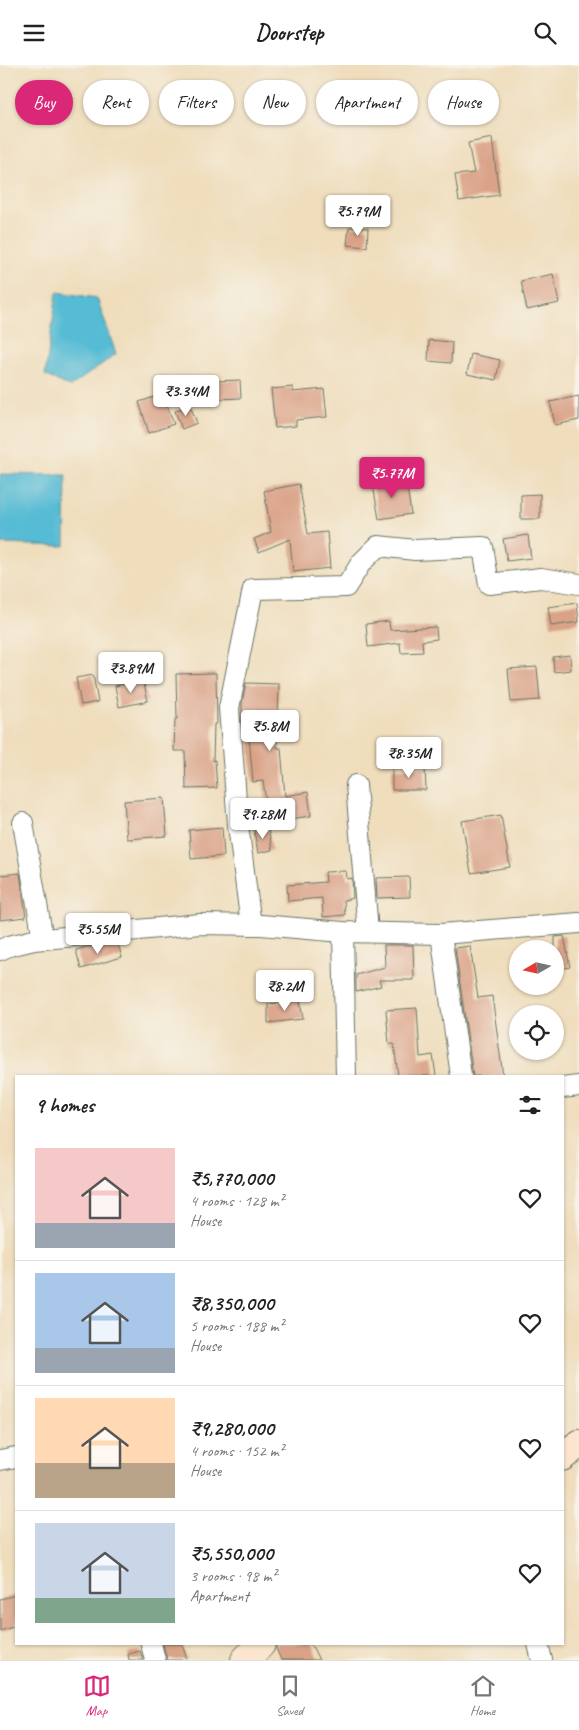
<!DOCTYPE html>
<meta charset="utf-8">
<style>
body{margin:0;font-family:Caveat,sans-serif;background:#f2f2f2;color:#222;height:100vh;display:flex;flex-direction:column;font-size:19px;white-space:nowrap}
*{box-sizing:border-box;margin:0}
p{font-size:16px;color:#767676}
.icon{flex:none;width:28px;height:28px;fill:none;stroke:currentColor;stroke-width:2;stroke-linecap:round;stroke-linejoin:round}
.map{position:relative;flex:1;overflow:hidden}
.panel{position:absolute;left:15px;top:1010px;width:549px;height:570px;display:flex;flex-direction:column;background:#fff;border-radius:0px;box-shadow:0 1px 4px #0004}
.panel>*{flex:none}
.banner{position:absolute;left:15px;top:15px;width:550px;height:45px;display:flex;gap:10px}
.needle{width:32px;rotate:261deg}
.tools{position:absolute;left:509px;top:875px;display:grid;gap:10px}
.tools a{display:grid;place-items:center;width:55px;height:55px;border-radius:50%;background:#fff;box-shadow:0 1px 4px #0004;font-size:25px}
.price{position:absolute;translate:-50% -42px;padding:0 11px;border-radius:5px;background:#fff;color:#222;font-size:16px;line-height:32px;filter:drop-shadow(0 1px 2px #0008)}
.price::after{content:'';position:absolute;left:50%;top:30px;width:15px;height:11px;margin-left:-8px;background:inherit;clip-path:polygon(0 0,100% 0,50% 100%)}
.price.on{background:#db2777;color:#fff}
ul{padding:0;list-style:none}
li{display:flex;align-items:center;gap:15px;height:125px;padding:0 20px}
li+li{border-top:1px solid #e0e0e0}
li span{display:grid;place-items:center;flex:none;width:140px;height:100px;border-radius:0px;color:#555}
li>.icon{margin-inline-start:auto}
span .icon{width:60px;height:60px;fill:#fffc;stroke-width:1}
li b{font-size:21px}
h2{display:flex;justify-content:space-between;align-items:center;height:60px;padding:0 20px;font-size:21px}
.chip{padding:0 18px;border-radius:22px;background:#fff;box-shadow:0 1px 4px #0004;font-size:18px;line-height:45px}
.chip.on{background:#db2777;color:#fff}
header{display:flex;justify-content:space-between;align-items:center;height:65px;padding:0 20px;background:#fff;font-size:22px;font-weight:700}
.dock{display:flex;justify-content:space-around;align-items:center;height:70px;border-top:1px solid #e0e0e0;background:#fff;font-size:14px;color:#767676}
.dock a{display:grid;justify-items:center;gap:2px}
.dock .on{color:#db2777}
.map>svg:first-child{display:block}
.water{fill:#56bbd4;stroke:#3a7c84}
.building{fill:#daa388}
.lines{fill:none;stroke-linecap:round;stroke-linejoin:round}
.street-casing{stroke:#687564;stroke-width:22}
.secondary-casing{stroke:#687564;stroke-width:30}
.street{stroke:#fff;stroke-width:20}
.secondary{stroke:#fbe5cf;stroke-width:28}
</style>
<header><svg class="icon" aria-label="menu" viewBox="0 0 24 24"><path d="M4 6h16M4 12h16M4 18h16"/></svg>Doorstep<svg class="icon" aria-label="search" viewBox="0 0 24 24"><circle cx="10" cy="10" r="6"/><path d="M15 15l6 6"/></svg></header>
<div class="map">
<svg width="579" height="1595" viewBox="0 0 579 1595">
<rect width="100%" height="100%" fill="#f7f3e8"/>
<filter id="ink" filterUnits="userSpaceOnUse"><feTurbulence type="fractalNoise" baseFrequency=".02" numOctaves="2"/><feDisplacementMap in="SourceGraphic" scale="10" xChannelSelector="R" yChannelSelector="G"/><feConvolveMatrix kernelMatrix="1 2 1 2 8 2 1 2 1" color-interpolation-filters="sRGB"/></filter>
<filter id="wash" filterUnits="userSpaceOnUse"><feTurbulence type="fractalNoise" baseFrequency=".0096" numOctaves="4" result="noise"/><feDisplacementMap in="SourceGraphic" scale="20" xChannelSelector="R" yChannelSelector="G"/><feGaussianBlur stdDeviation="1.12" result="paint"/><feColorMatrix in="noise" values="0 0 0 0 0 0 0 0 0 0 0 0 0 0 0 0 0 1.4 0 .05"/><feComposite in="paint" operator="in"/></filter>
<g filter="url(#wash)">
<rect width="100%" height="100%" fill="#efddbc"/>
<!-- water -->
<g class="water">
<polygon points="57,227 97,233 116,289 70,322 45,310"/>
<polygon points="0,409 66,410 65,481 0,479"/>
</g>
<g id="blocks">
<!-- building -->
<g class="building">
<polygon points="492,73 499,130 459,136 455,110 474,108 468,78"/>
<polygon points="349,162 368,163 367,182 347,180"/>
<polygon points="553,209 559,238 527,245 521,216"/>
<polygon points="429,275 452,277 451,298 428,296"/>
<polygon points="471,289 500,295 496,315 467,309"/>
<polygon points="240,315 241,333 216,334 215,316"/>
<polygon points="293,322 293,327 324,324 327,352 296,355 296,361 275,363 271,324"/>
<polygon points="163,329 174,359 149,368 139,337"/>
<polygon points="579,331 579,355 555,360 550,337"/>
<polygon points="190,340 197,358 182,364 175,346"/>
<polygon points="406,415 411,449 379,454 373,420"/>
<polygon points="299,419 308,469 327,467 330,503 293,507 290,474 259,487 254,474 271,467 264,426"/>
<polygon points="540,429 540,454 521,454 521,430"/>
<polygon points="528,470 531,493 507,496 503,474"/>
<polygon points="577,538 579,557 551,561 548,542"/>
<polygon points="389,556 390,565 436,562 437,574 422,576 423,587 401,588 400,578 368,582 366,559"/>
<polygon points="570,590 571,605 554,607 553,592"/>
<polygon points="537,602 540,635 511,637 508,604"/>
<polygon points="216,608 217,659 214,659 213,696 215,695 217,723 186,724 185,686 174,686 175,654 177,654 176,609"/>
<polygon points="93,610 98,637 81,640 76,613"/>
<polygon points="143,615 148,636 119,642 115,621"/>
<polygon points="246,618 279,619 277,683 281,683 285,731 308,727 311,751 269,757 263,716 253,717 248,660 242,660 242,638"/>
<polygon points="392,703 425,703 426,725 392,725"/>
<polygon points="164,733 167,771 127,774 124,736"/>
<polygon points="501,750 510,802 471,808 462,756"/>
<polygon points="222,762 224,791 191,794 189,765"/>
<polygon points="268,762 272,785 258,788 254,765"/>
<polygon points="346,806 347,814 352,813 353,833 344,835 345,850 323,852 322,833 288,836 287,820 326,817 325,807"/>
<polygon points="20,808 26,852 0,855 0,810"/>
<polygon points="409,812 410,832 377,833 376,813"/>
<polygon points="564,871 570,902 555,905 555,872"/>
<polygon points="118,879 122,892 81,904 76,885 86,882"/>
<polygon points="384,880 413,880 414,915 379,915 381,921 356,927 356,910 385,902"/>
<polygon points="470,881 478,933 492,931 503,1011 473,1011 455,883"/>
<polygon points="300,936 303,954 268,958 268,939"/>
<polygon points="417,943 420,992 433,990 436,1011 398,1011 394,979 389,979 386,945"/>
<polygon points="16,1530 16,1561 0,1566 0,1534"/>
<polygon points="163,1579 182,1579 187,1595 167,1595"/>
<polygon points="276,1579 311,1579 319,1595 281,1595 276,1583"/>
<polygon points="140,1586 143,1595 129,1595 128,1589"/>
</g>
</g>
</g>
<g filter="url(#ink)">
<use href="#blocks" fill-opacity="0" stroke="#687564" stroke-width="1"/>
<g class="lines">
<defs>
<g id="street">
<polyline points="356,720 368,867"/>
<polyline points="23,758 43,874"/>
<polyline points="251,860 238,760 229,643 253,524 346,522 361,498 378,481 415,485 483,482 489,519 541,513 579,519"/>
<polyline points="343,867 346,1011"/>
<polyline points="441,869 461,1011"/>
<polyline points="0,885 9,881 34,875 200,859 261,860 343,867 441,869 579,858"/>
<polyline points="562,1023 579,1021"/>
<polyline points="0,1395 16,1392"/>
<polyline points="151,1579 155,1595"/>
<polyline points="538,1579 542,1595"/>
</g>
<g id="secondary">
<polyline points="562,1392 579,1379"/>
<polyline points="245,1595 261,1579"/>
</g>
</defs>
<!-- street casing -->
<use href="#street" class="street-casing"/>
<!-- secondary casing -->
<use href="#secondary" class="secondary-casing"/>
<!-- street -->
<use href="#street" class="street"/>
<!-- secondary -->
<use href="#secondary" class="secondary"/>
</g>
</g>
</svg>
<div class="tools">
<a><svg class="needle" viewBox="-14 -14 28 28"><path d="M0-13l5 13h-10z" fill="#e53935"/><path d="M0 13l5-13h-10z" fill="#767676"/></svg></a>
<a><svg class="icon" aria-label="locate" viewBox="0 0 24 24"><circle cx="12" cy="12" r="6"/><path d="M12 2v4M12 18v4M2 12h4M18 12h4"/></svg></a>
</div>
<b class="price" style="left:358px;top:172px">₹5.79M</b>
<b class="price" style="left:186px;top:352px">₹3.34M</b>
<b class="price on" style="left:392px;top:434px">₹5.77M</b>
<b class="price" style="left:131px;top:629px">₹3.89M</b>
<b class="price" style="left:270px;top:687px">₹5.8M</b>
<b class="price" style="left:409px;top:714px">₹8.35M</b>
<b class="price" style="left:263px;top:775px">₹9.28M</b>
<b class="price" style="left:98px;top:890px">₹5.55M</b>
<b class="price" style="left:285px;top:947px">₹8.2M</b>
<div class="banner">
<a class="chip on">Buy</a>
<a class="chip">Rent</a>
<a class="chip">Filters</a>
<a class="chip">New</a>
<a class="chip">Apartment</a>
<a class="chip">House</a>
</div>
<section class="panel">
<h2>9 homes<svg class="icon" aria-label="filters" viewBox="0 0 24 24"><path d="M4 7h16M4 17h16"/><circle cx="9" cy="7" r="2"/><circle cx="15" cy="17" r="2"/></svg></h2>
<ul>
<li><span style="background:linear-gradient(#f6c9c9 75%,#9aa5b1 0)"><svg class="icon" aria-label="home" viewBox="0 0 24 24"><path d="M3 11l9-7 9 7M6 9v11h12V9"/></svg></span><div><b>₹5,770,000</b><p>4 rooms · 128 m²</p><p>House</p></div><svg class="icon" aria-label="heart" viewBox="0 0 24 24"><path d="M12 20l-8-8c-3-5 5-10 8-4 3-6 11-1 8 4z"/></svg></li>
<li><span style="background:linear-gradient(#a9c7e8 75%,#9aa5b1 0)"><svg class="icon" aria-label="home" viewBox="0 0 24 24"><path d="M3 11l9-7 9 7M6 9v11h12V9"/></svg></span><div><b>₹8,350,000</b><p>5 rooms · 188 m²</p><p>House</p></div><svg class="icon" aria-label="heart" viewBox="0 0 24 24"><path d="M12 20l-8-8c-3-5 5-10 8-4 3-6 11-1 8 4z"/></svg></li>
<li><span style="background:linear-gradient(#ffd9b3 65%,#b9a48a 0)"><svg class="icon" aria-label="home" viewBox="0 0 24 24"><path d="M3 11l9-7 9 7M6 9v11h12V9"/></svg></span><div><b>₹9,280,000</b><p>4 rooms · 152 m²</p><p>House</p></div><svg class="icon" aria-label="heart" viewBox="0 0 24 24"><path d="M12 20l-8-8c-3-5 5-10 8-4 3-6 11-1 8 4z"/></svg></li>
<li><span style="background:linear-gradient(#c9d6e8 75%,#7fa58c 0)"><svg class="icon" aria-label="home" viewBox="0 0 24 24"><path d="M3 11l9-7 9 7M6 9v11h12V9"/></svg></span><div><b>₹5,550,000</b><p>3 rooms · 98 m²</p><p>Apartment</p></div><svg class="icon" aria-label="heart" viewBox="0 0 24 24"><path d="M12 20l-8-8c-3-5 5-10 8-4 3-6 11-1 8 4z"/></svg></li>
</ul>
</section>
</div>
<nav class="dock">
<a class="on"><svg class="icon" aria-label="map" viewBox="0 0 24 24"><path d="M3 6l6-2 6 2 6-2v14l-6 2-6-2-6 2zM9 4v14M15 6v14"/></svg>Map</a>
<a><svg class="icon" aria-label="saved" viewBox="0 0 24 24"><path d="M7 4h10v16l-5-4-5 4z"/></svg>Saved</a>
<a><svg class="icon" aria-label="home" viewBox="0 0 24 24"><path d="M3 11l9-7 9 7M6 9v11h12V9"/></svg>Home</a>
</nav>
